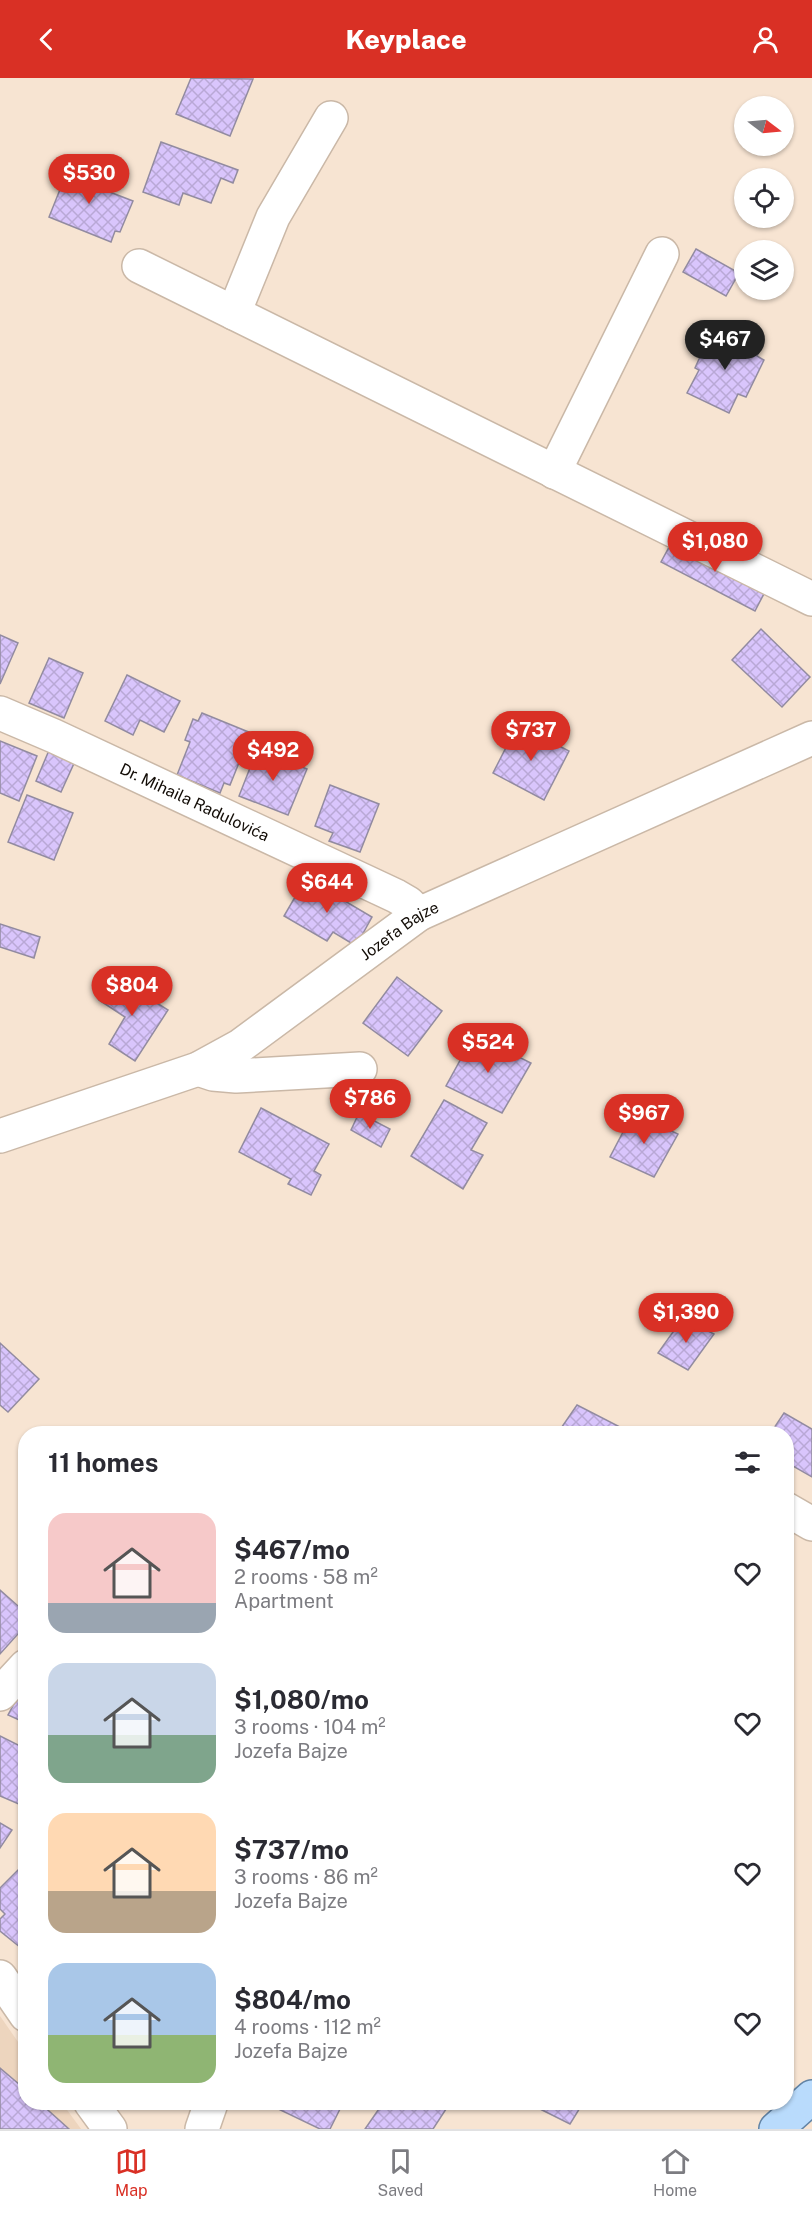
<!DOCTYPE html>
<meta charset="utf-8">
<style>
body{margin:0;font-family:"Public Sans",sans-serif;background:#f2f2f3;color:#2b2b33;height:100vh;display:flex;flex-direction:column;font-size:22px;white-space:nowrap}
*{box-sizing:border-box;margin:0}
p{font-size:20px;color:#7c7c81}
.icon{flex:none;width:33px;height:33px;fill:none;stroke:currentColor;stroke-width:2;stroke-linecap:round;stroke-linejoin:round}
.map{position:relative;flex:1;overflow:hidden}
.details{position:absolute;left:18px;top:1348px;width:776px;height:684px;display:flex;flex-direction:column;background:#fff;border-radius:24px;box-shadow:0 2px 4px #0004}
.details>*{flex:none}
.needle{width:39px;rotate:106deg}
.fabs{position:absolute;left:734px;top:18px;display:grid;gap:12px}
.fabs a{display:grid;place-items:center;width:60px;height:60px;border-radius:50%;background:#fff;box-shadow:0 2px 4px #0004;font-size:30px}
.price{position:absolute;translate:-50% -51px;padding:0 14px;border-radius:21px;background:#d93025;color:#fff;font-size:20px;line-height:39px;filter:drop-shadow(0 2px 3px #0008)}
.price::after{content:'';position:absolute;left:50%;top:36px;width:18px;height:14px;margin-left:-9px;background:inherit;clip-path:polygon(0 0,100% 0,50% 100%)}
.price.active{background:#222;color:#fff}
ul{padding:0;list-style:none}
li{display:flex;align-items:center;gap:18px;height:150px;padding:0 30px}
li span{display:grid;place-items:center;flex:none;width:168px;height:120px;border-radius:18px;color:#555}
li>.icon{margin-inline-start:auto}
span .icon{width:72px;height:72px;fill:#fffc;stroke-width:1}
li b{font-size:26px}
h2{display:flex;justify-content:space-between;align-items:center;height:72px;padding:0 30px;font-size:26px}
header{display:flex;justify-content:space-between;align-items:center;height:78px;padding:0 30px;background:#d93025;color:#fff;font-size:27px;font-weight:800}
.tabs{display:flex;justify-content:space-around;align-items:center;height:84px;border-top:2px solid #e1e1e2;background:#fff;font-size:16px;color:#7c7c81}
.tabs a{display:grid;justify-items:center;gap:3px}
.tabs .active{color:#d93025}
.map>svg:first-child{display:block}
.built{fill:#edd5be}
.building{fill:url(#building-cross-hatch);stroke:#928ba0;stroke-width:1.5}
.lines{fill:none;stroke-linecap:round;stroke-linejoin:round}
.minor-casing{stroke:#cab8a7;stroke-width:36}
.major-casing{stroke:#6183a5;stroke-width:36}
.minor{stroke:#fff;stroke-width:33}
.major{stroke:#b9dbfc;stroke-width:33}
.labels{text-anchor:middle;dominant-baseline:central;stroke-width:6;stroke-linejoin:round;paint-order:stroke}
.street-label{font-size:16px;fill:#120c06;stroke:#fff}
</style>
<header><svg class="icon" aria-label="back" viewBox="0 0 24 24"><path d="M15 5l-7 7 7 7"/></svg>Keyplace<svg class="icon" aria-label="person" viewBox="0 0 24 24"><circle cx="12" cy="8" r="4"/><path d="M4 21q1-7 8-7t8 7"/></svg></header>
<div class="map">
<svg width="812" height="2051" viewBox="0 0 812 2051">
<defs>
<pattern id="building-cross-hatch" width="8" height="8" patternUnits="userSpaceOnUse" patternTransform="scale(1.5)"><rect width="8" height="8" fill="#d9c5fc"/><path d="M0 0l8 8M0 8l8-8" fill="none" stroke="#b9a8d6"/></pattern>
</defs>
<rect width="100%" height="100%" fill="#f7e4d2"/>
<!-- built -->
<polygon class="built" points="0,1938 25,1974 26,2025 62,2025 81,2051 0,2051"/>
<!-- building -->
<g class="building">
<polygon points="191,0 253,1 230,58 176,36"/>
<polygon points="161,64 238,92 233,105 221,100 211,125 183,115 179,127 143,114"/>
<polygon points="71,84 99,95 94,108 133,123 120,154 115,153 111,164 49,139"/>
<polygon points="696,171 739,195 726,218 683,194"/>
<polygon points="720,253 760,272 757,278 764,282 746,319 738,316 729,335 687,315 699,292 695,290 710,257 717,260"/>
<polygon points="675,458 769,506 755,533 661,484"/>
<polygon points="761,551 810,599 782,629 732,582"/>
<polygon points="0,557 18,565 0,606"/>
<polygon points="49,580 83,595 64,640 29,625"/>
<polygon points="127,597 180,623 164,654 140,642 133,657 105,643"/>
<polygon points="202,635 251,655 230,707 224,705 220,715 177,697 190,664 185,662 193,641 198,643"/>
<polygon points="518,646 569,673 544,722 493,695"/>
<polygon points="0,663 37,678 19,723 0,715"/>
<polygon points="50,670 76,681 61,714 36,703"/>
<polygon points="257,672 307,691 288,737 239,718"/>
<polygon points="330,707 379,726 360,774 329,763 333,755 315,748"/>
<polygon points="27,717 73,735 54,782 8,764"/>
<polygon points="306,800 372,839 356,868 333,854 327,863 284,838"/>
<polygon points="0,846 40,859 34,880 0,869"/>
<polygon points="114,898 168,932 135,983 109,966 125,939 99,922"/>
<polygon points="397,899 442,933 408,978 363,945"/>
<polygon points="474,957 531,985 502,1035 446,1008"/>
<polygon points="444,1022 487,1045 471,1072 483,1077 463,1111 411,1078"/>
<polygon points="261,1030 329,1066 314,1093 321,1097 311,1117 288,1106 291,1101 239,1074"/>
<polygon points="359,1035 390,1051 381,1069 351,1052"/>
<polygon points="633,1035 678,1056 654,1099 610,1079"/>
<polygon points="683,1240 714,1256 688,1292 658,1275"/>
<polygon points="0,1265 39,1301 8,1334 0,1327"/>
<polygon points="577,1327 624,1351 622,1356 557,1356"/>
<polygon points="784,1335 812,1351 812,1399 786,1384 786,1356 770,1356"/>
<polygon points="0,1512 26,1535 26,1547 0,1576"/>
<polygon points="26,1604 26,1645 8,1637"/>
<polygon points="0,1658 26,1671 26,1729 0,1718"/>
<polygon points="0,1745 12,1752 0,1770"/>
<polygon points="26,1784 26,1874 0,1853 0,1841 5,1836 0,1831 0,1810"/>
<polygon points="0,1990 26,2012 26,2025 40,2025 69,2051 0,2051"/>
<polygon points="276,2025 343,2025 330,2051 320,2051 274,2029"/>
<polygon points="383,2025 450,2025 433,2051 365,2051"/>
<polygon points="528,2025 583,2025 570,2046"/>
</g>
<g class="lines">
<defs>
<g id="minor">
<polyline points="139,188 812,521"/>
<polyline points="234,235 273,139 331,40"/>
<polyline points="554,394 662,176"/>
<path id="s1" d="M0,635L54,658L396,818L408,825L419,836"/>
<polyline points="198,991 213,996 236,998 360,991"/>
<path id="s2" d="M0,1058L198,991L240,968L419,836L812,660"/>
<polyline points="786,1431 812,1446"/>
<polyline points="0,1616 26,1588"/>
<polyline points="0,1899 26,1937"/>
<polyline points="91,2025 110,2051"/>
<polyline points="202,2051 211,2025"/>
</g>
<polyline id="major" points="776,2051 812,2019"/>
</defs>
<!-- minor casing -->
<use href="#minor" class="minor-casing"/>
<!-- major casing -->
<use href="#major" class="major-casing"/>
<!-- minor -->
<use href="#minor" class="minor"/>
<!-- major -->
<use href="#major" class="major"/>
</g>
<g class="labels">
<!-- street labels -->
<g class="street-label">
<text stroke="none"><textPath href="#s1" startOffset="214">Dr. Mihaila Radulovića</textPath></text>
<text stroke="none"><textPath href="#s2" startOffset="454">Jozefa Bajze</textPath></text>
</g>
</g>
</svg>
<div class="fabs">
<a><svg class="needle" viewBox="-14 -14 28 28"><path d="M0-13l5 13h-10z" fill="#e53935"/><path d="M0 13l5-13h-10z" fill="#7c7c81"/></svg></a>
<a><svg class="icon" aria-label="locate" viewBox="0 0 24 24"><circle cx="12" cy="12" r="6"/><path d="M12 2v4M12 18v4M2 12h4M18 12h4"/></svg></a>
<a><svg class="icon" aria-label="layers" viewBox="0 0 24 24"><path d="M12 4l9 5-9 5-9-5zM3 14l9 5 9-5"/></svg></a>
</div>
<b class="price" style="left:89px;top:127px">$530</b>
<b class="price active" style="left:725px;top:293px">$467</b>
<b class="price" style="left:715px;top:495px">$1,080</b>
<b class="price" style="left:531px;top:684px">$737</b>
<b class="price" style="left:273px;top:704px">$492</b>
<b class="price" style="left:327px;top:836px">$644</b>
<b class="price" style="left:132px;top:939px">$804</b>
<b class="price" style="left:488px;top:996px">$524</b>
<b class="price" style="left:370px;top:1052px">$786</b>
<b class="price" style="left:644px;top:1067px">$967</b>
<b class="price" style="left:686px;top:1266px">$1,390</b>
<section class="details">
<h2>11 homes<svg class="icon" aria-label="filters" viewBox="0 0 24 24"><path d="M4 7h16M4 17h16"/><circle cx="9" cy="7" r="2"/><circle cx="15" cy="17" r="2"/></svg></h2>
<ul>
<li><span style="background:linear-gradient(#f6c9c9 75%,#9aa5b1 0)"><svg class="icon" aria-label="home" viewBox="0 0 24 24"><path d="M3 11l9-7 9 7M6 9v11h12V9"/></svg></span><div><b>$467/mo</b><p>2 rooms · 58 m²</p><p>Apartment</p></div><svg class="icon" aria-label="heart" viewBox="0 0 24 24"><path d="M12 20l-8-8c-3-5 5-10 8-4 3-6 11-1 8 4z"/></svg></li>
<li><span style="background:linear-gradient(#c9d6e8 60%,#7fa58c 0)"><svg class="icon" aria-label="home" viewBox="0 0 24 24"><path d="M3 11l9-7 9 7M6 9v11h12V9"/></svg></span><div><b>$1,080/mo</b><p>3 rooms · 104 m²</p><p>Jozefa Bajze</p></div><svg class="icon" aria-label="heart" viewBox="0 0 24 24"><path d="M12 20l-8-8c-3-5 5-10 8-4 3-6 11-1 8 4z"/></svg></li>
<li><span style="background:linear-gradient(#ffd9b3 65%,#b9a48a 0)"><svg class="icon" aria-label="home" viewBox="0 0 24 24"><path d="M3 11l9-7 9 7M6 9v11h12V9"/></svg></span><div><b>$737/mo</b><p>3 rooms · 86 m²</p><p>Jozefa Bajze</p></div><svg class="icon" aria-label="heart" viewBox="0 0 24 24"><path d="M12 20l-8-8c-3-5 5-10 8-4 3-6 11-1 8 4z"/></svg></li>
<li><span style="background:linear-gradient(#a9c7e8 60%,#8fb573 0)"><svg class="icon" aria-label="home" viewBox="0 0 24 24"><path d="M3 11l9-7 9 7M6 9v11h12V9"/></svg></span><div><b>$804/mo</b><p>4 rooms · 112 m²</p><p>Jozefa Bajze</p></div><svg class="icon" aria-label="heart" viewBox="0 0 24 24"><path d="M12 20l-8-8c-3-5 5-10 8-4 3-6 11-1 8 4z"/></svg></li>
</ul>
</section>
</div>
<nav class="tabs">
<a class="active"><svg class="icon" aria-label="map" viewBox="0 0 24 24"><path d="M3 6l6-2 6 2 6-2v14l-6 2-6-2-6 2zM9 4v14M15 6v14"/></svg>Map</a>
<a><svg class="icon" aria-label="saved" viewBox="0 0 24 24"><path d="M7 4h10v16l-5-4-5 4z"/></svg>Saved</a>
<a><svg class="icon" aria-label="home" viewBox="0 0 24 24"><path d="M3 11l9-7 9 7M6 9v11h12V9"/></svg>Home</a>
</nav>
